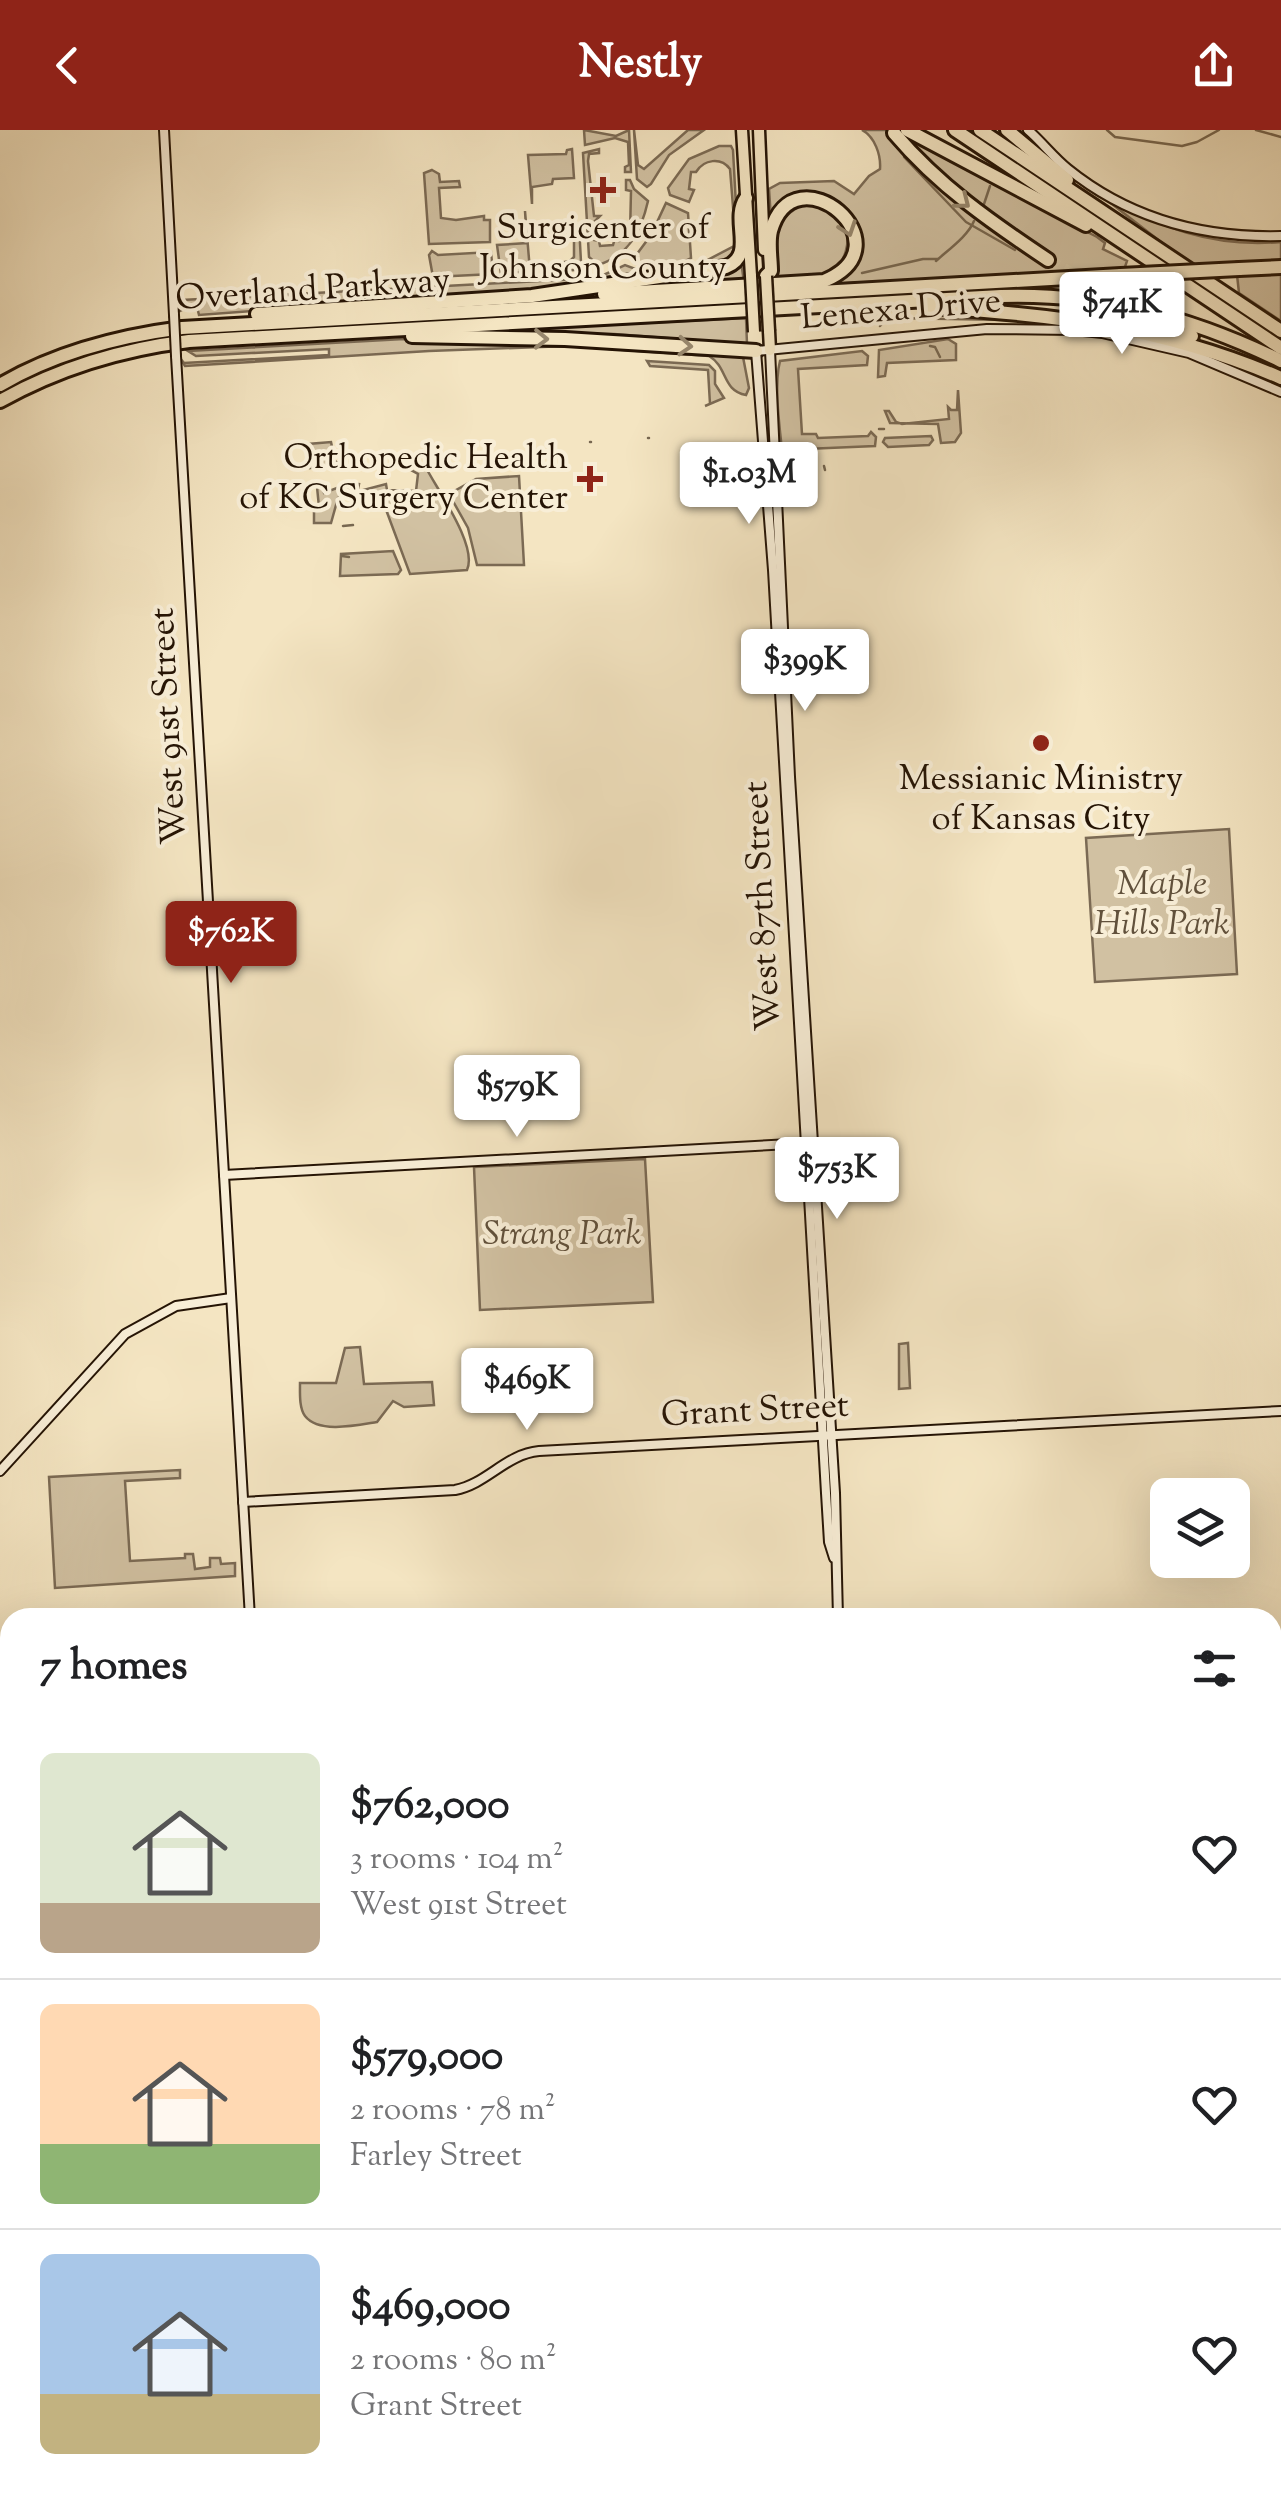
<!DOCTYPE html>
<meta charset="utf-8">
<style>
body{margin:0;font-family:"Sorts Mill Goudy",serif;background:#f2f2f2;color:#202124;height:100vh;display:flex;flex-direction:column;font-size:38px;white-space:nowrap}
*{box-sizing:border-box;margin:0}
p{font-size:32px;color:#757577}
.icon{flex:none;width:55px;height:55px;fill:none;stroke:currentColor;stroke-width:2;stroke-linecap:round;stroke-linejoin:round}
.map{position:relative;flex:1;overflow:hidden}
.drawer{position:absolute;left:0px;top:1478px;width:1282px;height:892px;display:flex;flex-direction:column;background:#fff;border-radius:30px 30px 0 0;box-shadow:0 10px 40px #0002}
.drawer>*{flex:none}
.buttons{position:absolute;left:1150px;top:1348px;display:grid;gap:20px}
.buttons a{display:grid;place-items:center;width:100px;height:100px;border-radius:15px;background:#fff;box-shadow:0 10px 40px #0002;font-size:50px}
.price{position:absolute;translate:-50% -85px;padding:0 22px;border-radius:10px;background:#fff;color:#222;font-size:32px;line-height:65px;filter:drop-shadow(0 2px 5px #0008)}
.price::after{content:'';position:absolute;left:50%;top:60px;width:30px;height:22px;margin-left:-15px;background:inherit;clip-path:polygon(0 0,100% 0,50% 100%)}
.price.on{background:#8f2418;color:#fff}
ul{padding:0;list-style:none}
li{display:flex;align-items:center;gap:30px;height:250px;padding:0 40px}
li+li{border-top:2px solid #e0e0e0}
li span{display:grid;place-items:center;flex:none;width:280px;height:200px;border-radius:15px;color:#555}
li>.icon{margin-inline-start:auto}
span .icon{width:120px;height:120px;fill:#fffc;stroke-width:1}
li b{font-size:42px}
h2{display:flex;justify-content:space-between;align-items:center;height:120px;padding:0 40px;font-size:42px}
header{display:flex;justify-content:space-between;align-items:center;height:130px;padding:0 40px;background:#8f2418;color:#fff;font-size:45px;font-weight:700}
.map>svg:first-child{display:block}
.green{fill:#d1c1a2;stroke:#7b6a54;stroke-width:2.5}
.lines{fill:none;stroke-linecap:round;stroke-linejoin:round}
.stream{stroke:#776750;stroke-width:2.5}
.highway-tunnel{stroke:#d5c6a6;stroke-width:12;stroke-dasharray:12 6;stroke-linecap:butt}
.secondary-casing{stroke:#251405;stroke-width:12}
.primary-casing{stroke:#251405;stroke-width:15}
.highway-casing{stroke:#251405;stroke-width:18}
.secondary{stroke:#f8eed7;stroke-width:8}
.primary{stroke:#f4e5c2;stroke-width:10}
.highway{stroke:#f4e5c2;stroke-width:12}
.secondary-bridge-casing{stroke:#251405;stroke-width:12;stroke-linecap:butt}
.primary-bridge-casing{stroke:#251405;stroke-width:15;stroke-linecap:butt}
.highway-bridge-casing{stroke:#251405;stroke-width:18;stroke-linecap:butt}
.secondary-bridge{stroke:#f8eed7;stroke-width:8}
.primary-bridge{stroke:#f4e5c2;stroke-width:10}
.highway-bridge{stroke:#f4e5c2;stroke-width:12}
.oneway{stroke:#97876d}
.poi-dot{fill:#8f2418;stroke:#f8eed7;stroke-width:4}
.labels{text-anchor:middle;dominant-baseline:central;stroke-width:8;stroke-linejoin:round;paint-order:stroke}
.poi-label{font-size:35px;fill:#251405;stroke:#f8eed7}
.street-label{font-size:35px;fill:#251405;stroke:#f8eed7}
.park-label{font-size:35px;font-style:italic;fill:#61513c;stroke:#f8eed7}
</style>
<header><svg class="icon" aria-label="back" viewBox="0 0 24 24"><path d="M15 5l-7 7 7 7"/></svg>Nestly<svg class="icon" aria-label="share" viewBox="0 0 24 24"><path d="M12 15V3M7 8l5-5 5 5M5 13v7h14v-7"/></svg></header>
<div class="map">
<svg width="1281" height="2368" viewBox="0 0 1281 2368">
<rect width="100%" height="100%" fill="#f4e5c2"/>
<filter id="stains"><feTurbulence type="fractalNoise" baseFrequency=".002" numOctaves="4"/><feColorMatrix values="0 0 0 0 .2 0 0 0 0 .09 0 0 0 0 .02 0 0 0 .5 -.17"/></filter>
<radialGradient id="worn" r=".72"><stop offset=".6" stop-color="#630" stop-opacity="0"/><stop offset="1" stop-color="#630" stop-opacity=".3"/></radialGradient>
<!-- green -->
<g class="green">
<polygon points="584,0 616,6 629,0 631,42 625,42 625,37 629,35 628,12 615,8 585,15"/>
<polygon points="634,0 638,35 644,39 688,0 704,0 669,25 651,54 647,57 637,49"/>
<path d="M862,0H890L891,6C941,64 982,92 1046,133L989,88L901,5L1097,107L1105,113L1103,119L1127,131L1124,140L827,154L851,135L854,93L811,65L771,89L769,59L780,53L834,51L854,64L869,46L880,39C881,25 875,7 862,0Z"/>
<path d="M719,16H731L733,20L738,113L737,121L726,133L537,160L199,185L196,173L178,182V173L182,170L597,148L625,135L646,143L698,135L736,115L730,39C721,27 704,29 696,42H691L689,59L694,60L689,72L670,65L668,58L689,29Z"/>
<polygon points="572,19 574,48 553,49 552,54 532,57 532,74 528,25 566,24 567,20"/>
<path d="M599,19V23L589,24L588,31L594,86H600L593,93L594,110L599,111L600,116L613,115L615,108L619,111L630,104L631,61L626,60V50H630L634,59L648,71C641,102 629,125 598,135L589,127L583,23Z"/>
<polygon points="432,40 439,44 440,52 459,51 460,57 439,58 441,88 456,90 484,86 484,90 490,90 490,112 429,114 424,43"/>
<path d="M1099,64C1160,97 1210,118 1281,112V133L1192,136Z"/>
<path d="M810,72L825,74L848,100C849,151 818,147 776,149C776,113 769,86 810,72Z"/>
<polygon points="666,73 688,83 691,128 681,133 640,137 634,128 651,105"/>
<polygon points="525,81 530,141 501,144 497,115 527,113"/>
<polygon points="574,94 579,95 581,132 575,140 560,141 559,133 570,131 574,127"/>
<polygon points="432,121 438,125 491,122 493,144 433,147 429,125"/>
<polygon points="738,134 742,138 744,152 609,159"/>
<polygon points="1281,142 1281,191 1239,163 1237,145"/>
<polygon points="746,188 747,214 614,204 544,204 545,198"/>
<path d="M404,209L576,214L743,227L749,258L746,265C722,261 728,237 709,226L568,216L429,221L185,236L180,228L184,233L329,225V219L196,226L188,221Z"/>
<polygon points="948,209 956,214 956,230 887,233 885,246 878,247 879,220"/>
<path d="M862,221L868,226L867,235L798,239L802,304H816L818,308L868,306L871,302L876,307L875,316L782,320C779,292 774,254 780,231Z"/>
<polygon points="647,231 709,235 715,241 715,254 724,268 705,276 710,274 708,240 650,236"/>
<polygon points="958,260 961,303 955,312 941,313 938,294 890,293 885,281 889,281 896,292 902,294 949,289 948,277 951,280 957,280"/>
<polygon points="931,306 933,310 929,315 888,317 883,312 885,308"/>
<polygon points="331,312 335,331 340,334 310,338 308,314"/>
<path d="M412,334L425,336C438,361 478,416 467,440L410,444L385,377L387,374L380,366L381,363L367,359L386,354L387,360L416,361L418,344L411,340Z"/>
<polygon points="519,346 524,435 477,435 468,398 449,364 476,349"/>
<polygon points="350,353 359,354 358,359 338,368 331,393 314,393 314,378 319,377 317,357 321,356 324,363"/>
<polygon points="393,421 401,440 398,444 340,446 341,424"/>
<polygon points="1229,699 1237,844 1095,852 1086,708"/>
<polygon points="645,1029 653,1172 480,1180 474,1037"/>
<polygon points="908,1213 910,1258 899,1259 899,1214"/>
<path d="M360,1217L364,1254L432,1252L434,1275L404,1277L393,1271L377,1292C358,1295 319,1304 305,1286C299,1278 300,1263 300,1253H336L345,1218Z"/>
<polygon points="180,1340 180,1348 125,1351 130,1431 185,1428 185,1424 193,1424 195,1439 210,1437 210,1428 220,1428 221,1434 235,1433 235,1446 55,1458 49,1347"/>
<polygon points="1281,1578 1281,1664 1276,1665 1273,1578"/>
</g>
<g class="lines">
<!-- stream -->
<g class="stream">
<polyline points="1107,0 1115,7 1182,16 1197,12 1219,0"/>
<polyline points="1256,0 1281,7"/>
<polyline points="904,27 966,92 1015,120"/>
<polyline points="983,77 990,56"/>
<path d="M936,131C948,120 968,106 974,91"/>
<polyline points="862,143 923,129 938,129"/>
<polyline points="886,188 1013,190"/>
<polyline points="880,196 889,186"/>
<polyline points="930,216 935,217 940,227"/>
<polyline points="879,299 884,299"/>
<polyline points="648,308 649,308"/>
<polyline points="590,312 591,312"/>
<polyline points="824,336 825,340"/>
<polyline points="343,396 353,395"/>
<polyline points="342,426 349,427"/>
<polyline points="0,1789 10,1782"/>
</g>
<!-- highway-tunnel -->
<polyline class="highway-tunnel" points="1048,130 1128,176"/>
<defs>
<g id="secondary">
<polyline points="164,0 174,185"/>
<path d="M1028,0C1042,12 1053,27 1068,39C1130,89 1202,108 1281,106"/>
<polyline points="770,220 790,647 835,1363 838,1488"/>
<polyline points="176,226 250,1488"/>
<polyline points="224,1045 809,1013"/>
<polyline points="0,1341 125,1204 176,1176 231,1168"/>
<path d="M243,1372L455,1360C487,1354 506,1324 539,1321L1281,1281"/>
<polyline points="834,1428 829,1412 826,1363 773,440 756,221 987,199 1074,200 1102,203 1189,223 1281,262"/>
<polyline points="1272,1870 1281,1869"/>
<polyline points="0,1938 10,1938"/>
<polyline points="1272,2159 1281,2167"/>
<polyline points="886,2360 886,2368"/>
</g>
<g id="primary">
<polyline points="742,0 751,146"/>
<polyline points="759,0 764,120"/>
<polyline points="769,201 770,220"/>
</g>
<g id="highway">
<polyline points="907,0 1086,95"/>
<polyline points="955,0 1281,218"/>
<polyline points="980,0 1281,201"/>
<polyline points="1007,0 1067,50"/>
<path d="M894,3C939,56 991,92 1048,130"/>
<polyline points="1239,139 1281,137"/>
<path d="M604,164L824,151C911,115 794,18 771,101C768,113 771,129 771,141L766,146"/>
<path d="M930,177C1057,185 1163,197 1281,248"/>
<path d="M257,184L532,166L726,137C757,125 730,90 746,68"/>
<polyline points="1157,192 1192,206"/>
<polyline points="412,206 565,209 756,221"/>
<path d="M0,255C54,223 120,206 182,198L1121,145"/>
<path d="M0,271C59,238 122,219 189,211L1001,166C1102,163 1191,187 1281,231"/>
</g>
</defs>
<!-- secondary casing -->
<use href="#secondary" class="secondary-casing"/>
<!-- primary casing -->
<use href="#primary" class="primary-casing"/>
<!-- highway casing -->
<use href="#highway" class="highway-casing"/>
<!-- secondary -->
<use href="#secondary" class="secondary"/>
<!-- primary -->
<use href="#primary" class="primary"/>
<!-- highway -->
<use href="#highway" class="highway"/>
<defs>
<polyline id="secondary-bridge" points="174,185 176,226"/>
<g id="primary-bridge">
<polyline points="751,146 754,202"/>
<polyline points="766,146 769,201"/>
</g>
<polyline id="highway-bridge" points="1121,145 1239,139"/>
</defs>
<!-- secondary-bridge casing -->
<use href="#secondary-bridge" class="secondary-bridge-casing"/>
<!-- primary-bridge casing -->
<use href="#primary-bridge" class="primary-bridge-casing"/>
<!-- highway-bridge casing -->
<use href="#highway-bridge" class="highway-bridge-casing"/>
<!-- secondary-bridge -->
<use href="#secondary-bridge" class="secondary-bridge"/>
<!-- primary-bridge -->
<use href="#primary-bridge" class="primary-bridge"/>
<!-- highway-bridge -->
<use href="#highway-bridge" class="highway-bridge"/>
</g>
<!-- one-way arrows -->
<defs><path id="oneway-chevron" d="M-2-3.5L2.5 0L-2 3.5" fill="none" stroke-width="1.6" stroke-linecap="round" stroke-linejoin="round" transform="scale(2.5)"/></defs>
<g class="oneway">
<use href="#oneway-chevron" transform="translate(963 72) rotate(38)"/>
<use href="#oneway-chevron" transform="translate(848 99) rotate(71)"/>
<use href="#oneway-chevron" transform="translate(541 209) rotate(1)"/>
<use href="#oneway-chevron" transform="translate(685 216) rotate(4)"/>
</g>
<!-- markers -->
<g class="poi-dot">
<path d="M598 45h10v10h10v10h-10v10h-10v-10h-10v-10h10z"/>
<path d="M585 334h10v10h10v10h-10v10h-10v-10h-10v-10h10z"/>
<circle cx="1041" cy="613" r="10"/>
</g>
<g class="labels">
<!-- poi labels -->
<g class="poi-label">
<text x="603" y="99">Surgicenter of<tspan x="603" dy="40">Johnson County</tspan></text>
<text x="568" y="329" text-anchor="end">Orthopedic Health<tspan x="568" dy="40">of KC Surgery Center</tspan></text>
<text x="1041" y="650">Messianic Ministry<tspan x="1041" dy="40">of Kansas City</tspan></text>
</g>
<!-- street labels -->
<g class="street-label">
<text transform="translate(313 161) rotate(-4)">Overland Parkway</text>
<text transform="translate(901 181) rotate(-5)">Lenexa Drive</text>
<text transform="translate(170 596) rotate(-93)">West 91st Street</text>
<text transform="translate(764 776) rotate(-93)">West 87th Street</text>
<text transform="translate(755 1282) rotate(-3)">Grant Street</text>
</g>
<!-- park labels -->
<g class="park-label">
<text x="1162" y="755">Maple<tspan x="1162" dy="40">Hills Park</tspan></text>
<text x="562" y="1105">Strang Park</text>
</g>
</g>
<rect width="100%" height="100%" filter="url(#stains)"/>
<rect width="100%" height="100%" fill="url(#worn)"/>
</svg>
<div class="buttons">
<a><svg class="icon" aria-label="layers" viewBox="0 0 24 24"><path d="M12 4l9 5-9 5-9-5zM3 14l9 5 9-5"/></svg></a>
</div>
<b class="price" style="left:1122px;top:227px">$741K</b>
<b class="price" style="left:749px;top:397px">$1.03M</b>
<b class="price" style="left:805px;top:584px">$399K</b>
<b class="price on" style="left:231px;top:856px">$762K</b>
<b class="price" style="left:517px;top:1010px">$579K</b>
<b class="price" style="left:837px;top:1092px">$753K</b>
<b class="price" style="left:527px;top:1303px">$469K</b>
<section class="drawer">
<h2>7 homes<svg class="icon" aria-label="filters" viewBox="0 0 24 24"><path d="M4 7h16M4 17h16"/><circle cx="9" cy="7" r="2"/><circle cx="15" cy="17" r="2"/></svg></h2>
<ul>
<li><span style="background:linear-gradient(#dfe7d0 75%,#b9a48a 0)"><svg class="icon" aria-label="home" viewBox="0 0 24 24"><path d="M3 11l9-7 9 7M6 9v11h12V9"/></svg></span><div><b>$762,000</b><p>3 rooms · 104 m²</p><p>West 91st Street</p></div><svg class="icon" aria-label="heart" viewBox="0 0 24 24"><path d="M12 20l-8-8c-3-5 5-10 8-4 3-6 11-1 8 4z"/></svg></li>
<li><span style="background:linear-gradient(#ffd9b3 70%,#8fb573 0)"><svg class="icon" aria-label="home" viewBox="0 0 24 24"><path d="M3 11l9-7 9 7M6 9v11h12V9"/></svg></span><div><b>$579,000</b><p>2 rooms · 78 m²</p><p>Farley Street</p></div><svg class="icon" aria-label="heart" viewBox="0 0 24 24"><path d="M12 20l-8-8c-3-5 5-10 8-4 3-6 11-1 8 4z"/></svg></li>
<li><span style="background:linear-gradient(#a9c7e8 70%,#c2b280 0)"><svg class="icon" aria-label="home" viewBox="0 0 24 24"><path d="M3 11l9-7 9 7M6 9v11h12V9"/></svg></span><div><b>$469,000</b><p>2 rooms · 80 m²</p><p>Grant Street</p></div><svg class="icon" aria-label="heart" viewBox="0 0 24 24"><path d="M12 20l-8-8c-3-5 5-10 8-4 3-6 11-1 8 4z"/></svg></li>
</ul>
</section>
</div>
